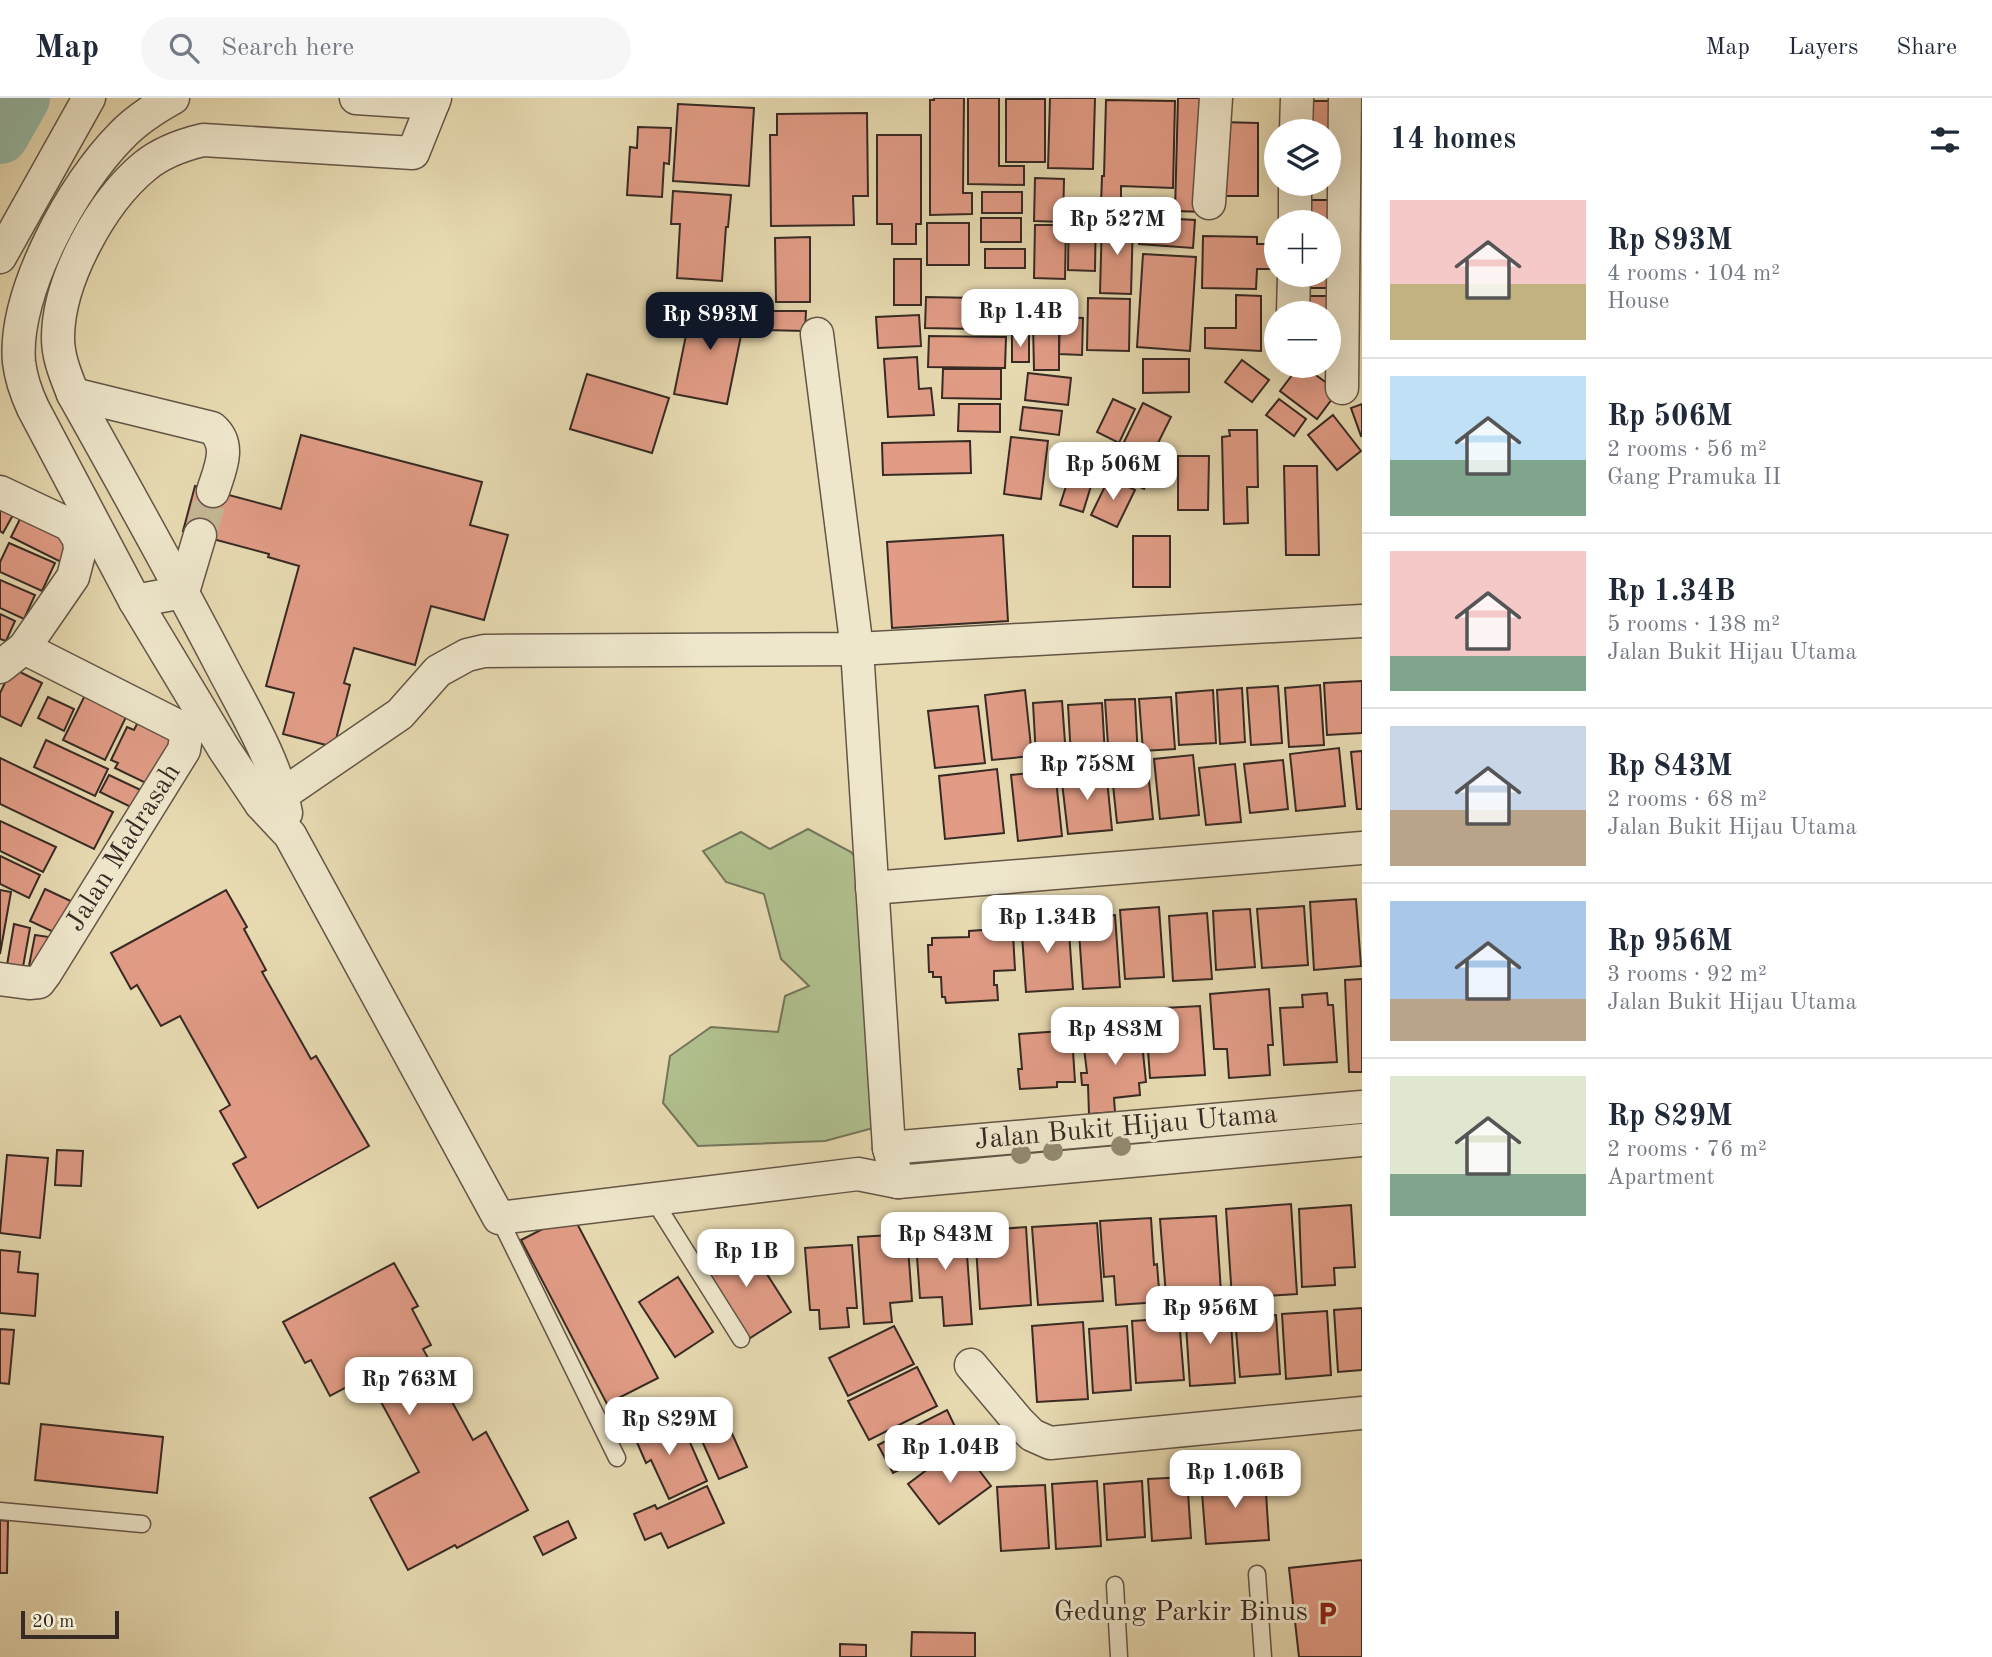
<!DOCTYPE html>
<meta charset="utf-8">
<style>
body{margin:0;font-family:"Old Standard TT",serif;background:#f6f6f7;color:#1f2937;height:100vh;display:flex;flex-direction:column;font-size:26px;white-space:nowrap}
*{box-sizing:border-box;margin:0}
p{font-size:23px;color:#747a83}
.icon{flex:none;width:38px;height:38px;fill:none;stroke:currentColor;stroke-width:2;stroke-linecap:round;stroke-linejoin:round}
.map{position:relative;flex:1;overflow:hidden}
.drawer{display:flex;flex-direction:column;background:#fff;width:630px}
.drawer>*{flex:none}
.buttons{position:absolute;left:1264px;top:21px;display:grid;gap:14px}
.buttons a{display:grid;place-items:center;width:77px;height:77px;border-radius:50%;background:#fff;box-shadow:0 7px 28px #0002;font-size:35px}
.scale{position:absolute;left:21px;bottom:18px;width:98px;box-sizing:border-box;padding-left:7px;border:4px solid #372a24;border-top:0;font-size:19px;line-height:24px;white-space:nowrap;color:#372a24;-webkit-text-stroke:5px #efe7cc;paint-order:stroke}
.price{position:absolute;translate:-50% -60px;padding:0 16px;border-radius:14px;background:#fff;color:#222;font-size:23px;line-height:46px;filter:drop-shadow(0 2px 4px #0008)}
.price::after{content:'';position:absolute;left:50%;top:42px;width:21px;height:16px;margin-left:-10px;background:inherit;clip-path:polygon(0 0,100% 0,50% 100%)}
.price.selected{background:#111827;color:#fff}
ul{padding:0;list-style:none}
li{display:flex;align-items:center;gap:21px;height:175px;padding:0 28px}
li+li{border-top:2px solid #e0e1e3}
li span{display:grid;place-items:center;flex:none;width:196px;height:140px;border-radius:0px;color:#555}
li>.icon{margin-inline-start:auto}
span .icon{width:84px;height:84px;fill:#fffc;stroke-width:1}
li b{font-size:30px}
h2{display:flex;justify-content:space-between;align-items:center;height:84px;padding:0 28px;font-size:30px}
header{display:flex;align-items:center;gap:42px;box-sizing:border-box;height:98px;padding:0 35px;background:#fff;border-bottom:2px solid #e0e1e3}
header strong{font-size:33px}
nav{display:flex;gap:38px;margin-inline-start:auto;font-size:24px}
.search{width:490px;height:63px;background:#f6f6f7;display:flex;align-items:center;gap:18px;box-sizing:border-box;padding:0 24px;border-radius:38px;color:#747a83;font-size:26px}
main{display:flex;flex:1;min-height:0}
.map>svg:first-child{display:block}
.green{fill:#b1c18f;stroke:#74765a;stroke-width:2}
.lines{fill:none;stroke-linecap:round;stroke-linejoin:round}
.river{stroke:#97bba7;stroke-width:58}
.building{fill:#e29c86;stroke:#372a24;stroke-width:2}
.street-tunnel{stroke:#c4b795;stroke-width:32;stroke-dasharray:32 16;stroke-linecap:butt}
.lane-casing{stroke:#635647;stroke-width:19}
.street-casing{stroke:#635647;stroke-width:35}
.lane{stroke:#efe7cc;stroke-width:16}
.street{stroke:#efe7cc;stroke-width:32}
.tree{fill:#938a6f}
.labels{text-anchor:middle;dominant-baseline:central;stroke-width:6;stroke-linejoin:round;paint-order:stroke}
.street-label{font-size:28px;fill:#372a24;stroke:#efe7cc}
.poi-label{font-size:28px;fill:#372a24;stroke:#efe7cc;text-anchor:end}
</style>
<header>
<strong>Map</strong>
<div class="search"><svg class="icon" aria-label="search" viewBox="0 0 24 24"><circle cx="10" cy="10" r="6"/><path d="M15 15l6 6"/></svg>Search here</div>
<nav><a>Map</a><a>Layers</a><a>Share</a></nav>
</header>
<main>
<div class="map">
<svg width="1362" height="1559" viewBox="0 0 1362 1559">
<rect width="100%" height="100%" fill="#e7dab1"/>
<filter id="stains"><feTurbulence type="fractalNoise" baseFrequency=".00286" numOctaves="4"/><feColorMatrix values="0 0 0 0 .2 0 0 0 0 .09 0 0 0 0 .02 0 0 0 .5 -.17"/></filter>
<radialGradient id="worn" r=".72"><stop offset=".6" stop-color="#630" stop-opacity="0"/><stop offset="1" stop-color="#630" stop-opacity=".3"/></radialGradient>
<!-- green -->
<polygon class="green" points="808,731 851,754 868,774 877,1029 825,1043 698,1048 663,1005 670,958 711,929 778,934 785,898 809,888 781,861 764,796 726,784 703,753 741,734 770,751"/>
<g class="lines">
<!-- river -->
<polyline class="river" points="0,37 21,0"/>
</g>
<!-- building -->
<g class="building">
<polygon points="934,0 964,0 963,95 972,95 972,116 930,117 930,2 934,2"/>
<polygon points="968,0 999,0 999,68 1024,68 1024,87 968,86"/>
<polygon points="1050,0 1095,0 1093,71 1048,70"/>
<polygon points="1178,0 1208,0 1205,114 1175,113"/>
<rect x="1006" y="1" width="39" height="63"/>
<polygon points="1106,2 1175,3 1173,90 1121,88 1121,107 1101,107 1102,78 1104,78"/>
<polygon points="1306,3 1336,3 1337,56 1328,56 1328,33 1307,33"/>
<polygon points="678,6 754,10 749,88 673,83"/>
<polygon points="867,15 868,98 853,98 854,127 771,128 770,37 777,37 777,16"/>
<polygon points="1221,24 1258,25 1258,98 1220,98"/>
<polygon points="638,29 671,30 669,66 664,65 662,99 627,97 630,49 637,50"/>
<polygon points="877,37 921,37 921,126 916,126 916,146 892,146 892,126 877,126"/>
<polygon points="1035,80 1064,81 1063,124 1034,123"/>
<polygon points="673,93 731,97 728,129 726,129 722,183 677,180 680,126 671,126"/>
<rect x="982" y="94" width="40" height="21"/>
<polygon points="1308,102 1338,102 1328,124 1308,124"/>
<polygon points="1069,103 1096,104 1095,173 1068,172"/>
<polygon points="1142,119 1195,122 1193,150 1139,146"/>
<rect x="981" y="120" width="40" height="24"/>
<polygon points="1102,121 1133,122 1131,196 1100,195"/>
<rect x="927" y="125" width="42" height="42"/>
<polygon points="1035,127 1066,127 1065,181 1034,180"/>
<polygon points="1203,138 1257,139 1257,146 1276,146 1276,171 1257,171 1256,191 1202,190"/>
<polygon points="810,139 810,204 776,204 775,140"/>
<rect x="985" y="151" width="40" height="19"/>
<polygon points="1143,156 1196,159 1190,253 1137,249"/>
<rect x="894" y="161" width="27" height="46"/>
<polygon points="1301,177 1328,177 1339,190 1301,190"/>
<rect x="985" y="196" width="41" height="34"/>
<polygon points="1236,197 1261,198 1261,253 1205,250 1205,230 1236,230"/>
<polygon points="1302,198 1334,198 1328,215 1302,215"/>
<polygon points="926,199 976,200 975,231 925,230"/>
<polygon points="1088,200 1130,201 1129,253 1087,252"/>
<polygon points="693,203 746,213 727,306 674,296"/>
<polygon points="764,213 806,213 805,233 764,232"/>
<polygon points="919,217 921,248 878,250 876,219"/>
<polygon points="1060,219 1083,220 1082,257 1059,256"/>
<polygon points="1033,226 1059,226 1059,272 1034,272"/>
<polygon points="929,238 1006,239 1005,270 928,269"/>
<rect x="1012" y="238" width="17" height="26"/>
<polygon points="917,259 919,291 931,290 934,317 888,319 884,261"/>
<polygon points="1143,261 1189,261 1189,294 1143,295"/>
<polygon points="1242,262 1269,282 1252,304 1225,284"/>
<polygon points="1299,268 1303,268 1338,293 1317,321 1280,293"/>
<polygon points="943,271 1001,271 1001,301 942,300"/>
<polygon points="1028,275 1071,280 1068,307 1025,302"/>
<polygon points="587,276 669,300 652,355 570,331"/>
<polygon points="1113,301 1135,311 1119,345 1097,334"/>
<polygon points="1279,301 1306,321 1294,338 1266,317"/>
<polygon points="1143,305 1171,319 1152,357 1124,344"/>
<polygon points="959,306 1000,306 1000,334 958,333"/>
<polygon points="1362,306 1362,338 1361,338 1351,310"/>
<polygon points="1023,309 1062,313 1059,337 1020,332"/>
<polygon points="1333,317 1361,353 1337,372 1308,337"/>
<polygon points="1229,332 1257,332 1258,389 1247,389 1248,425 1224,426 1222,339 1230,338"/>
<polygon points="301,337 482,384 470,427 508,437 484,522 431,508 415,567 354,550 344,585 350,587 334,649 283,636 294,595 266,588 299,468 268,459 269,456 183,433 195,388 281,411"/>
<polygon points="1011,339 1048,343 1041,401 1004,396"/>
<polygon points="970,343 971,375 883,377 882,345"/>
<polygon points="1060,351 1099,362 1083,414 1060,407 1068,382 1051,377"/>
<polygon points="1124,353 1155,367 1144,391 1113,376"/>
<polygon points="1178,358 1209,358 1208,412 1178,412"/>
<polygon points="1284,368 1317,368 1319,457 1286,457"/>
<polygon points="1109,380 1135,392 1117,429 1091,417"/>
<polygon points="0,411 13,417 3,435 0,433"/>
<polygon points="22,417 76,443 65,466 11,439"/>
<polygon points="1003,437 1008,523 892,530 887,444"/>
<rect x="1133" y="438" width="37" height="51"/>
<polygon points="9,445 55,465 42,493 0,474 0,464"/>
<polygon points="0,482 35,497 24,521 0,510"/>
<polygon points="0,516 15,523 6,543 0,541"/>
<polygon points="12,570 42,585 21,628 0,618 0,595"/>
<polygon points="1362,583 1362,635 1327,637 1324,585"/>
<polygon points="1320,587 1324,647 1289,649 1285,590"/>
<polygon points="1278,588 1282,645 1251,647 1247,590"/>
<polygon points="1242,590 1245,644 1220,646 1217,592"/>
<polygon points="1025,592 1032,658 992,662 985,597"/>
<polygon points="1213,592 1216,645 1179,647 1176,595"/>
<polygon points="87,593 129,613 105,662 63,642"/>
<polygon points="48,599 74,611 64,633 38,620"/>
<polygon points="1171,599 1175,651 1143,653 1139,601"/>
<polygon points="1135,601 1138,661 1109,662 1105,602"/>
<polygon points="1062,603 1066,658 1036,660 1033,605"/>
<polygon points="1102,605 1105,657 1071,659 1068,607"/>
<polygon points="978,608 985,665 935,670 928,613"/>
<polygon points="140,620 181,639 156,690 115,670 118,665 111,662 127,629 134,632"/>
<polygon points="46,642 108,671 95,698 34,669"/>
<polygon points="1339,650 1345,708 1296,713 1290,656"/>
<polygon points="1362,653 1362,711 1357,711 1351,654"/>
<polygon points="1193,657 1199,717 1160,721 1154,661"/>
<polygon points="0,660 113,714 94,751 0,706"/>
<polygon points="1283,662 1288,711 1250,715 1244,666"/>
<polygon points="1147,664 1153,721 1117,725 1111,668"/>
<polygon points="1235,666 1241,724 1206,727 1199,670"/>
<polygon points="997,671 1004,735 945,741 939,678"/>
<polygon points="1106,671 1112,732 1068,736 1061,676"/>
<polygon points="1055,672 1062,738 1018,743 1011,677"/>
<polygon points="109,677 147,695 139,713 100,694"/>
<polygon points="0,723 56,749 43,774 0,753"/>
<polygon points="0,758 40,777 29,800 0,786"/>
<polygon points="45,791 75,805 60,837 30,823"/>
<polygon points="0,792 11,794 0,856"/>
<polygon points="226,792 247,829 244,831 266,872 262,874 311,961 316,958 369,1048 258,1110 233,1066 246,1059 220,1013 230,1007 180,918 161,928 137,887 131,891 111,855"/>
<polygon points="1356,801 1361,868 1314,872 1310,804"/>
<polygon points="1304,808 1308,867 1262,870 1257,811"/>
<polygon points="1159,809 1164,879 1125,881 1120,812"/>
<polygon points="1250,811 1255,869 1216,872 1213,813"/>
<polygon points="1207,815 1212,881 1173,883 1169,818"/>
<polygon points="1115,817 1120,889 1083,891 1078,820"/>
<polygon points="1068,819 1073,891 1026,894 1021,823"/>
<polygon points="14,826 30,830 23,869 7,867"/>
<polygon points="996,831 996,837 1013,836 1015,872 994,873 994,887 997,887 998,902 946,905 945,899 942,899 941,879 933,879 933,874 929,874 928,847 932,847 932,840 969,839 969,833"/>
<polygon points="35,837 49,839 43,871 29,868"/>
<polygon points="1362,881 1362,974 1349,974 1345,882"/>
<polygon points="1269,891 1273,947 1268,947 1270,977 1229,980 1227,951 1214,951 1210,896"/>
<polygon points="1327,895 1328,907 1333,907 1337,964 1284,967 1280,910 1303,909 1302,897"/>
<polygon points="1200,908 1205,977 1150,980 1145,911"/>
<polygon points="1140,925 1146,984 1139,985 1140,997 1114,1000 1115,1014 1089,1016 1088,987 1082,987 1081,975 1087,975 1084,950 1104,949 1102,928"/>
<polygon points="1077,932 1079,953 1073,953 1075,984 1057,984 1057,989 1020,991 1018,971 1022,971 1019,936"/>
<polygon points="57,1052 83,1053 81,1088 55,1087"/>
<polygon points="7,1057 48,1060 40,1140 0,1135"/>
<polygon points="1291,1106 1297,1196 1232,1200 1226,1111"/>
<polygon points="1351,1107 1355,1169 1334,1170 1335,1187 1302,1189 1299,1111"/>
<polygon points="572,1116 658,1280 607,1306 521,1142"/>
<polygon points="1216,1118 1221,1194 1166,1198 1160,1121"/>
<polygon points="1151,1120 1154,1167 1157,1166 1160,1204 1116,1207 1114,1178 1104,1179 1100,1123"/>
<polygon points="1097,1125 1103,1203 1038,1207 1032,1129"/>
<polygon points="965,1129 972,1226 944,1228 942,1199 920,1200 915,1132"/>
<polygon points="1026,1129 1031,1207 980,1211 975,1133"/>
<polygon points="907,1136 912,1203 890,1205 892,1224 864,1226 858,1139"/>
<polygon points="744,1140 791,1214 747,1242 700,1168"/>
<polygon points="852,1147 857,1210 847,1210 849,1229 820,1231 819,1212 810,1212 805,1150"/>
<polygon points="0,1152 20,1154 18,1174 38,1176 35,1218 0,1215"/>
<polygon points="394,1165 418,1208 412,1211 431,1247 423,1251 473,1342 486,1334 528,1412 457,1450 455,1447 408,1472 370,1400 419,1374 367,1278 330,1298 311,1262 305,1265 283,1224"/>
<polygon points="678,1179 713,1234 675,1259 639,1204"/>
<polygon points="1230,1209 1235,1285 1190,1288 1185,1212"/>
<polygon points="1362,1210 1362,1272 1338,1274 1334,1212"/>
<polygon points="1327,1213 1331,1277 1286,1281 1282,1216"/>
<polygon points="1276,1217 1280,1276 1240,1279 1235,1220"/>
<polygon points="1179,1220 1184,1282 1136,1285 1132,1223"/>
<polygon points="1083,1224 1088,1301 1037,1304 1032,1228"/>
<polygon points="894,1228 914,1266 848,1298 829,1260"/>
<polygon points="1127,1228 1131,1292 1093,1295 1089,1231"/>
<polygon points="0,1231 14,1232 9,1286 0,1285"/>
<polygon points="917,1269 937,1308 869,1342 848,1303"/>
<polygon points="947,1312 961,1341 893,1375 878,1347"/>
<polygon points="651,1317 663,1343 685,1333 707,1383 669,1401 651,1362 646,1365 629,1326"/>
<polygon points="726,1322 747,1369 719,1381 698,1334"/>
<polygon points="41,1326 163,1339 157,1395 35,1382"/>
<polygon points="960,1347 991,1388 939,1426 908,1386"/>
<polygon points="1187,1379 1191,1440 1152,1443 1148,1381"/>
<polygon points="1265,1379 1269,1442 1206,1446 1201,1382"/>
<polygon points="1097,1383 1101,1448 1056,1451 1052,1386"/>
<polygon points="1142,1383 1145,1439 1107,1442 1104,1386"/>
<polygon points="1045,1387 1049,1450 1001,1453 997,1389"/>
<polygon points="707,1388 724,1425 668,1450 661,1435 645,1442 634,1416 655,1407 657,1411"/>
<polygon points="0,1422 8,1423 7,1475 0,1475"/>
<polygon points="568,1423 576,1440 543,1457 534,1439"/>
<polygon points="1362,1462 1362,1559 1299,1559 1289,1470"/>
<polygon points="912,1534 975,1535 975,1559 911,1559"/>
<polygon points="840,1546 866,1547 866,1559 840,1559"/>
</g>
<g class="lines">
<!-- street-tunnel -->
<polyline class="street-tunnel" points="200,437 213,393"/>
<defs>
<g id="lane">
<polyline points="653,1101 741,1241"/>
<polyline points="499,1120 617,1360"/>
<polyline points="0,1413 142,1426"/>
<polyline points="1257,1476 1263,1559"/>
<polyline points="1115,1487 1119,1559"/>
</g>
<g id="street">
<path d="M173,0C155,10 135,23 121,38C73,86 13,195 19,264C21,281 26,295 33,310L135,503L224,651L261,706L290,737L499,1120L858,1076L898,1084L1362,1042"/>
<polyline points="356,0 433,5"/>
<polyline points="1296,33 1297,0"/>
<polyline points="1209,105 1216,0"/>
<polyline points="1295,124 1295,86"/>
<polyline points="0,159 89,0"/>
<polyline points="1293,215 1294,177"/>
<polyline points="817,236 857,551 889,1050 898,1084"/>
<polyline points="1342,290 1345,0"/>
<path d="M73,296L212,330C232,347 220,371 213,393"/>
<polyline points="0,394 70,427 79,441 80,452 73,479 24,550 0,569"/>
<polyline points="135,503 183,494 200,437"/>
<polyline points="261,706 283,696 400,616 438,573 467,557 484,553 857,551 1362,523"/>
<path d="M286,715C277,666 245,613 222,569C174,477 124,387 73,296C66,278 58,260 58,240C58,183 101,104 145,68C162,54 182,47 203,42L413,55L435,0"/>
<polyline points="872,790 1362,750"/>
<polyline points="0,881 29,885 39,884 45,876 184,652 186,639 182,630 24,550"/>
<polyline points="889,1050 1362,1009"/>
<polyline points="971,1267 1018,1323 1032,1337 1050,1345 1362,1315"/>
</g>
</defs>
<!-- lane casing -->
<use href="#lane" class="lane-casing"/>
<!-- street casing -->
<use href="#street" class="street-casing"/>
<!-- lane -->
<use href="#lane" class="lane"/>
<!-- street -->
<use href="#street" class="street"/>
</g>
<!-- trees -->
<g class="tree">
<circle cx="1121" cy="1048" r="10"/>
<circle cx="1053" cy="1053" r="10"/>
<circle cx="1021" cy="1056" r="10"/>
</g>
<!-- icons -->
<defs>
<symbol id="parking-bare" viewBox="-9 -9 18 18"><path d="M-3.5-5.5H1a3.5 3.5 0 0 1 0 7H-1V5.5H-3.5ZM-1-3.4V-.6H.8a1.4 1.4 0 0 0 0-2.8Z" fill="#8f2418" stroke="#efe7cc" stroke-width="2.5" paint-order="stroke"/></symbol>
</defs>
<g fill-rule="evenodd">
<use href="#parking-bare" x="1310" y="1498" width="35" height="35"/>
</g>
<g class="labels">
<!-- street labels -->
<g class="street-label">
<text transform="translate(124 750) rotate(-58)">Jalan Madrasah</text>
<text transform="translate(1126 1030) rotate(-5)">Jalan Bukit Hijau Utama</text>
</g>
<!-- poi labels -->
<g class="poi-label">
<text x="1308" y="1515">Gedung Parkir Binus</text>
</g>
</g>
<rect width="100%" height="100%" filter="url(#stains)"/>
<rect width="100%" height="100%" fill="url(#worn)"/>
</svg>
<div class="buttons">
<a><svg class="icon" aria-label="layers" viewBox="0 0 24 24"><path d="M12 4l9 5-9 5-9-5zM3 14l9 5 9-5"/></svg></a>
<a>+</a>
<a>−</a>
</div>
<div class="scale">20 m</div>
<b class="price" style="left:1117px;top:159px">Rp 527M</b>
<b class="price" style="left:1020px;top:251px">Rp 1.4B</b>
<b class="price selected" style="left:710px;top:254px">Rp 893M</b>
<b class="price" style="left:1113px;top:404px">Rp 506M</b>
<b class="price" style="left:1087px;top:704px">Rp 758M</b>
<b class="price" style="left:1047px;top:857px">Rp 1.34B</b>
<b class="price" style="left:1115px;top:969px">Rp 483M</b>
<b class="price" style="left:945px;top:1174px">Rp 843M</b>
<b class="price" style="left:746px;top:1191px">Rp 1B</b>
<b class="price" style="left:1210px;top:1248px">Rp 956M</b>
<b class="price" style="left:409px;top:1319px">Rp 763M</b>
<b class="price" style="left:669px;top:1359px">Rp 829M</b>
<b class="price" style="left:950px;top:1387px">Rp 1.04B</b>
<b class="price" style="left:1235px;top:1412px">Rp 1.06B</b>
</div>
<section class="drawer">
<h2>14 homes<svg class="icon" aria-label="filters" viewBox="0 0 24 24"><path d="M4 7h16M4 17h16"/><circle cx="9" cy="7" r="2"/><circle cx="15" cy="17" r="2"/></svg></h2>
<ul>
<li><span style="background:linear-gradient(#f6c9c9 60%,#c2b280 0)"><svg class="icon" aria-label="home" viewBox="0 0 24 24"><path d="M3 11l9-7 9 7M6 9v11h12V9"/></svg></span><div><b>Rp 893M</b><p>4 rooms · 104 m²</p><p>House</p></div></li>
<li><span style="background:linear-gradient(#bfe0f5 60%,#7fa58c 0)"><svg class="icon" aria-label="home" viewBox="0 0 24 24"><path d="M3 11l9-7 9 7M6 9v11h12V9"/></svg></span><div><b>Rp 506M</b><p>2 rooms · 56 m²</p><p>Gang Pramuka II</p></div></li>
<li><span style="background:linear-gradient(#f6c9c9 75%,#7fa58c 0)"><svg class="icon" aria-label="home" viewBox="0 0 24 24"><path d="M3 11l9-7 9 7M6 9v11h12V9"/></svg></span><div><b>Rp 1.34B</b><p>5 rooms · 138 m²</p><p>Jalan Bukit Hijau Utama</p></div></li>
<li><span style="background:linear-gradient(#c9d6e8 60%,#b9a48a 0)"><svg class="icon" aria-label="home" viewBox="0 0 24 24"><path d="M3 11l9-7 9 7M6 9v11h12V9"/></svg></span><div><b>Rp 843M</b><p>2 rooms · 68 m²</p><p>Jalan Bukit Hijau Utama</p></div></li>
<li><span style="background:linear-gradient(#a9c7e8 70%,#b9a48a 0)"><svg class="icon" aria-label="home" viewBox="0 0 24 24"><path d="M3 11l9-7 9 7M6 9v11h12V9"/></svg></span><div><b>Rp 956M</b><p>3 rooms · 92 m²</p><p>Jalan Bukit Hijau Utama</p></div></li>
<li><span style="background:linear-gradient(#dfe7d0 70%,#7fa58c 0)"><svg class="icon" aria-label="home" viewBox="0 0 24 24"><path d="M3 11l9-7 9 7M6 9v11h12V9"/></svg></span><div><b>Rp 829M</b><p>2 rooms · 76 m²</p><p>Apartment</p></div></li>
</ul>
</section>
</main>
